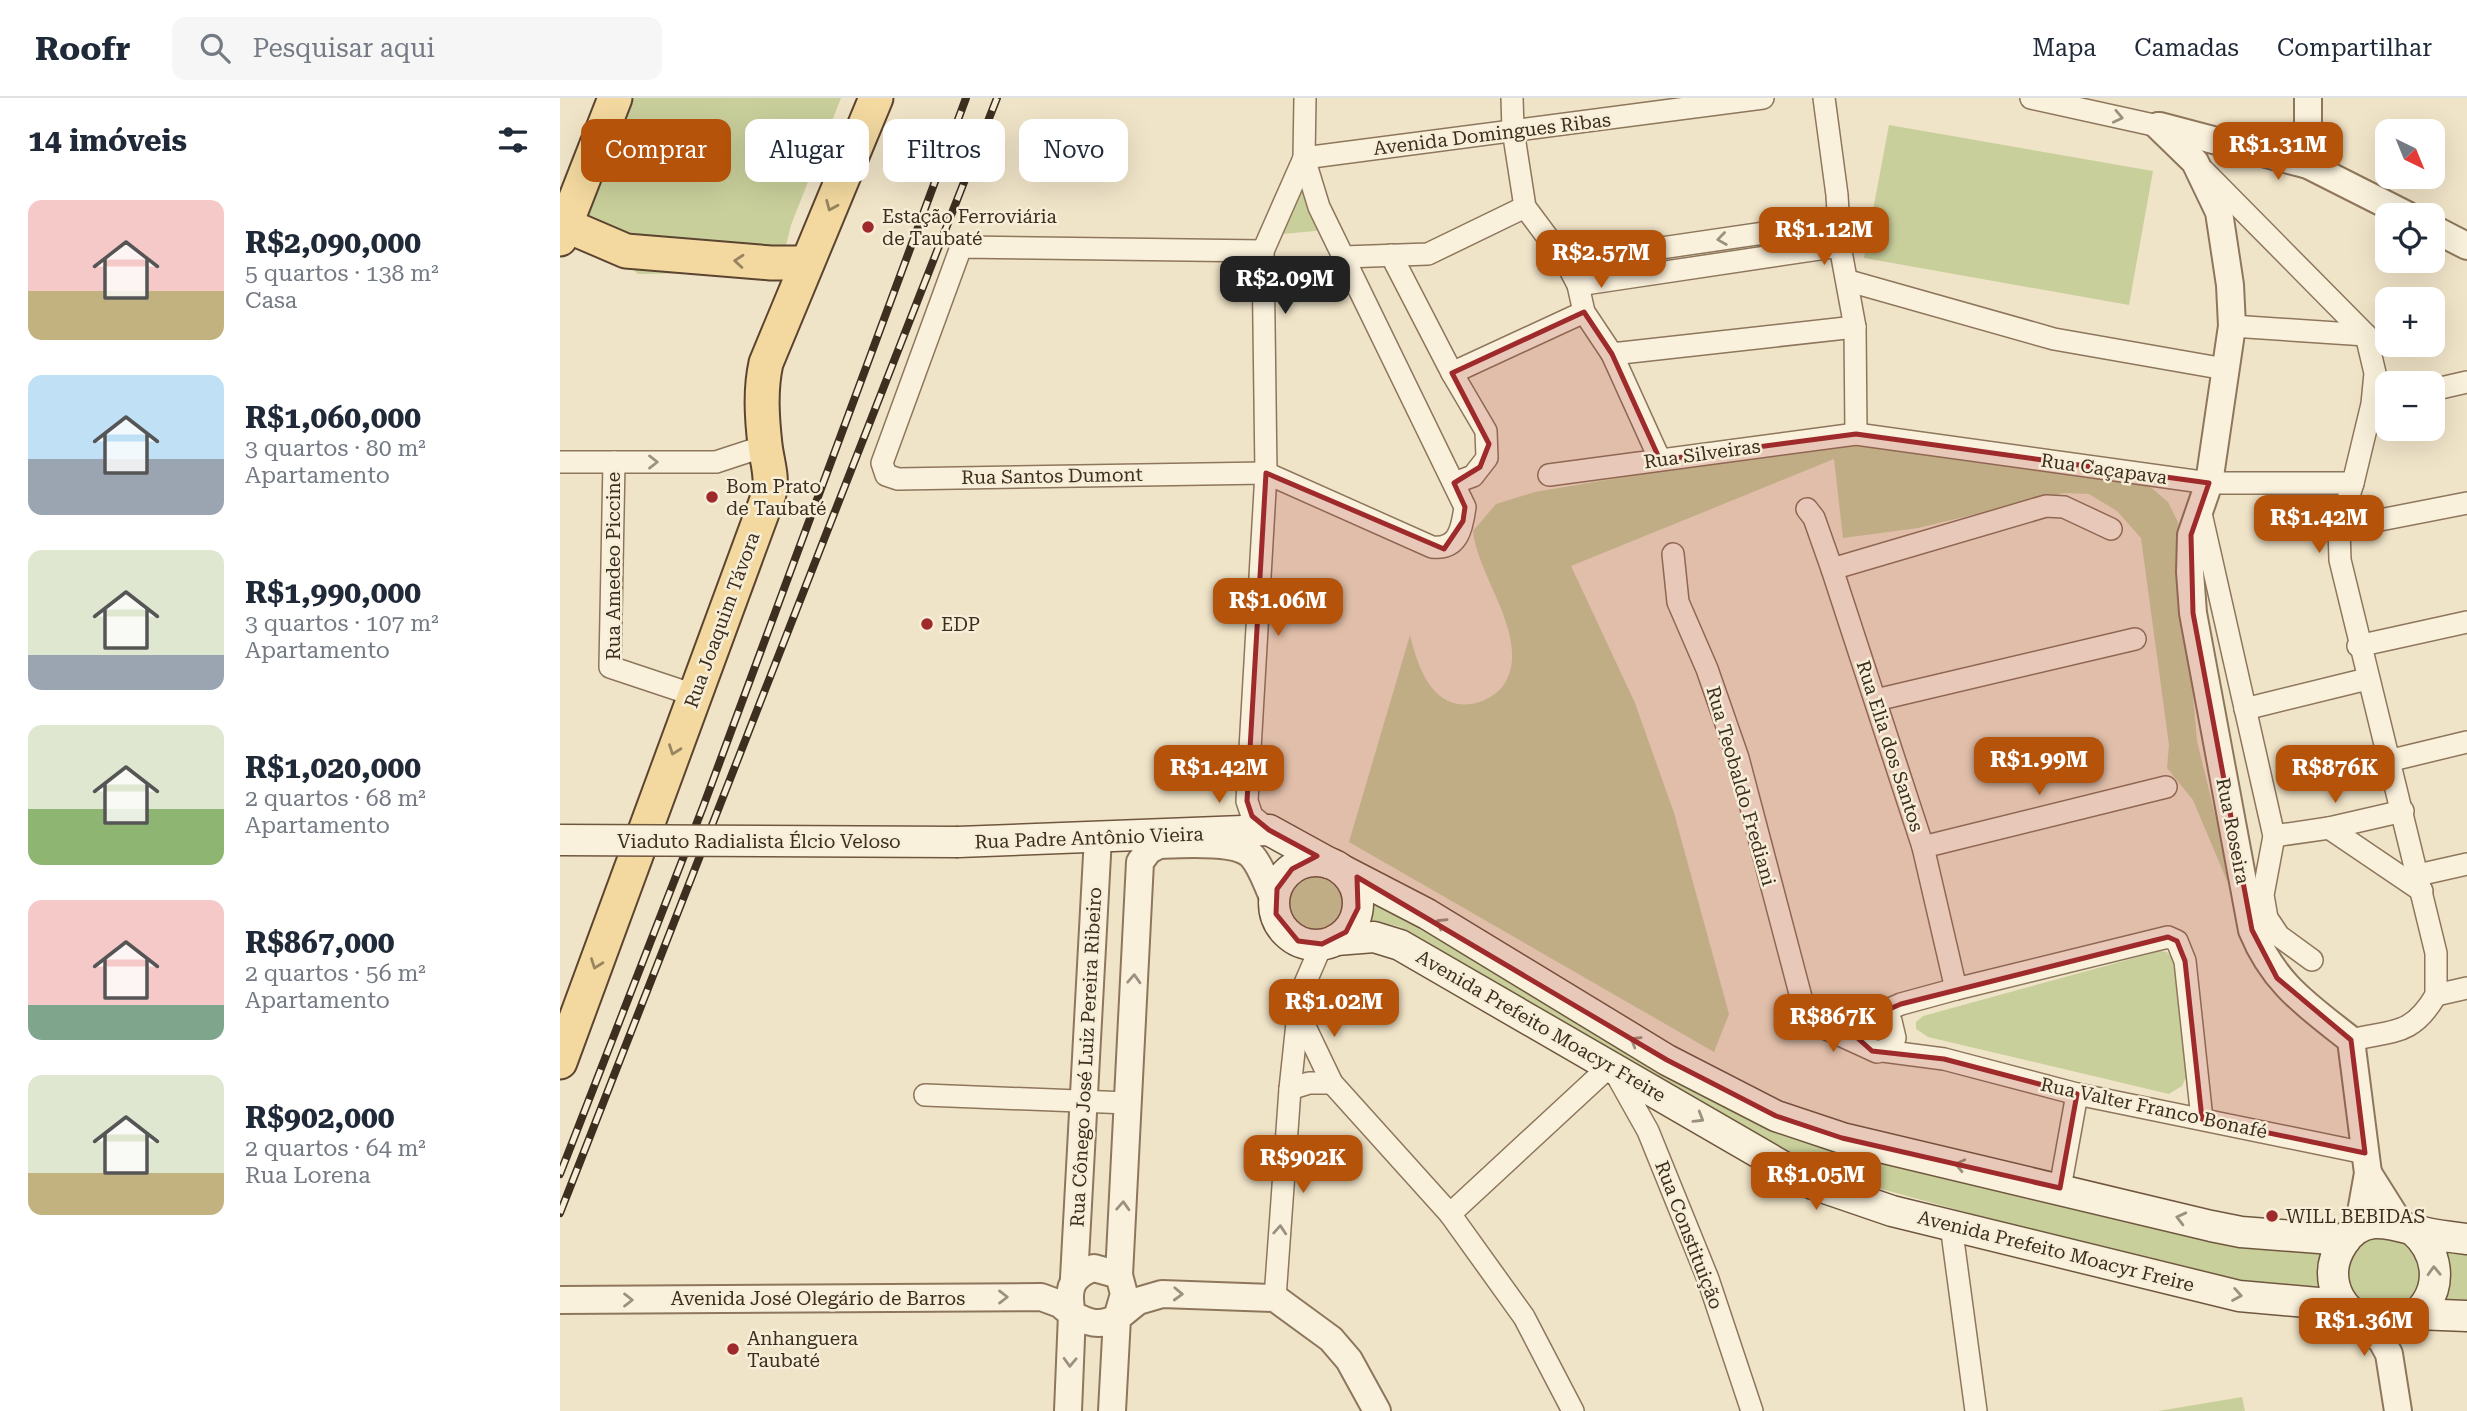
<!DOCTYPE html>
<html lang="pt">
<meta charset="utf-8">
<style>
body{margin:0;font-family:"Roboto Serif",serif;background:#f6f6f7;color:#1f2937;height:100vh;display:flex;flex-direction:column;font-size:26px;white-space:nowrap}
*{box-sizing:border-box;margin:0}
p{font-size:23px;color:#747a83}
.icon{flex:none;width:38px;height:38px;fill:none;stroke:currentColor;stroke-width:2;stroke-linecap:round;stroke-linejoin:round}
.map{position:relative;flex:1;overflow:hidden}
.details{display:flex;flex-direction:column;background:#fff;width:560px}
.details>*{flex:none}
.top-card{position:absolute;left:21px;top:21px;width:665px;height:63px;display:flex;gap:14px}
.needle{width:46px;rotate:137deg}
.fabs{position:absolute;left:1815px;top:21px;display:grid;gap:14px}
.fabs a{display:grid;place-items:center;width:70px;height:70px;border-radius:14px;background:#fff;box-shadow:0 7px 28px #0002;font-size:35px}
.price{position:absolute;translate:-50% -60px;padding:0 16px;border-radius:14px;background:#b45309;color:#fff;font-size:23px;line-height:46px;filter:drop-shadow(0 2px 4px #0008)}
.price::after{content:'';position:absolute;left:50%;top:42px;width:21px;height:16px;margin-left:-10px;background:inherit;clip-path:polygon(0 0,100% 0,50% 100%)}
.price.current{background:#222;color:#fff}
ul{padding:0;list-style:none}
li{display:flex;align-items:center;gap:21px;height:175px;padding:0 28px}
li span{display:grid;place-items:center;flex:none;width:196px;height:140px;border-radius:14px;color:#555}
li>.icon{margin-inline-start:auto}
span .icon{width:84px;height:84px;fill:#fffc;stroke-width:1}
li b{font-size:30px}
h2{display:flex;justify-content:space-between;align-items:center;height:84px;padding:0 28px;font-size:30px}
.pill{padding:0 24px;border-radius:14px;background:#fff;box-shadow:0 7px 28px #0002;font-size:24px;line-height:63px}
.pill.current{background:#b45309;color:#fff}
header{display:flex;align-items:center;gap:42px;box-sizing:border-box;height:98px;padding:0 35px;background:#fff;border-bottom:2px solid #e0e1e3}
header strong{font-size:33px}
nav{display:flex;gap:38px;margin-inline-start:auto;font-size:24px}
.search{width:490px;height:63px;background:#f6f6f7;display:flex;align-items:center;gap:18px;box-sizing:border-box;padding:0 24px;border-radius:14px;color:#747a83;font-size:26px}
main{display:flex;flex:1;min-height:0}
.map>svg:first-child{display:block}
.green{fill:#c9cf9b}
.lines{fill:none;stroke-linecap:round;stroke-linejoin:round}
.minor-casing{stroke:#8d765c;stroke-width:24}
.tertiary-casing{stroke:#8d765c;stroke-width:30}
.secondary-casing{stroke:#6f573f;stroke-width:33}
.primary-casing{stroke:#5b4430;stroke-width:37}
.minor{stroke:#faf1dc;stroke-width:21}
.tertiary{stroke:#faf1dc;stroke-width:26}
.secondary{stroke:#faf1dc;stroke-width:30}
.primary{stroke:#f3d9a0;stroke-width:33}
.rail-casing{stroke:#3d2e20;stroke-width:8}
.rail{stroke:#f7eed8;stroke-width:5;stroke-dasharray:16;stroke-linecap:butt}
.secondary-bridge-casing{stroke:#6f573f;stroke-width:33;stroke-linecap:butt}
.secondary-bridge{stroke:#faf1dc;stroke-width:30}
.oneway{stroke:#9c907e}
.oneway2{stroke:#988460}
.marked{fill:#9e2a2b;fill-opacity:0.2;stroke:#9e2a2b;stroke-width:5;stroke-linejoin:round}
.poi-dot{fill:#9e2a2b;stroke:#f7eed8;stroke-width:2.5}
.labels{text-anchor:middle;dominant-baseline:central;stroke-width:5;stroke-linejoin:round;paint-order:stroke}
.street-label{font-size:19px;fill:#3d2e20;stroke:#f7eed8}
.poi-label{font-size:19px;fill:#3d2e20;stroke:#f7eed8;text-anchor:start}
</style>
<header>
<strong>Roofr</strong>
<div class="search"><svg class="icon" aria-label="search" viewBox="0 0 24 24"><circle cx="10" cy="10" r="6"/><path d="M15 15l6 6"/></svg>Pesquisar aqui</div>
<nav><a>Mapa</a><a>Camadas</a><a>Compartilhar</a></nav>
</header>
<main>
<section class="details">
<h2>14 imóveis<svg class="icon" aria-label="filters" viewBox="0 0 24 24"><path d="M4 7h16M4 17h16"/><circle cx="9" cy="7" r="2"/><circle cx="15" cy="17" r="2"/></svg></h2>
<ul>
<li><span style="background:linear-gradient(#f6c9c9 65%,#c2b280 0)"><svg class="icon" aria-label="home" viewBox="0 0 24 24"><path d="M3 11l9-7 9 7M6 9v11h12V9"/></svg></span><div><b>R$2,090,000</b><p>5 quartos · 138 m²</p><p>Casa</p></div></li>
<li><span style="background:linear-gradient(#bfe0f5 60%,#9aa5b1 0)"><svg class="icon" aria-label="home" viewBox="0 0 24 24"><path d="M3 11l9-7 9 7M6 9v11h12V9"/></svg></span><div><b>R$1,060,000</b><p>3 quartos · 80 m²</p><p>Apartamento</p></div></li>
<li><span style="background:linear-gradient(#dfe7d0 75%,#9aa5b1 0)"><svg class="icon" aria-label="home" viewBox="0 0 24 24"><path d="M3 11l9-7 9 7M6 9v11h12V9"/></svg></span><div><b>R$1,990,000</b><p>3 quartos · 107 m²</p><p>Apartamento</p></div></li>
<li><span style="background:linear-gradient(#dfe7d0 60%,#8fb573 0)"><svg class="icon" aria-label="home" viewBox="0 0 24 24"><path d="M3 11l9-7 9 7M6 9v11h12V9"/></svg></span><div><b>R$1,020,000</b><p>2 quartos · 68 m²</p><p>Apartamento</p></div></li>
<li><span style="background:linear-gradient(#f6c9c9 75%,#7fa58c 0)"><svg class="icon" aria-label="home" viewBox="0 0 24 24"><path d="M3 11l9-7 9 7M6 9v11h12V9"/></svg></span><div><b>R$867,000</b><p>2 quartos · 56 m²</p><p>Apartamento</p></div></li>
<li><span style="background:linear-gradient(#dfe7d0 70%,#c2b280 0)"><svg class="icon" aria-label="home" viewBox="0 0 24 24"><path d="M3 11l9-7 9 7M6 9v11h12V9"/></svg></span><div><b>R$902,000</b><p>2 quartos · 64 m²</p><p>Rua Lorena</p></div></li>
</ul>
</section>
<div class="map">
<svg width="1907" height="1313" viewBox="0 0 1907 1313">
<rect width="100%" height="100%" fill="#f0e4c8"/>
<!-- green -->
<g class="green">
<polygon points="58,0 281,0 231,127 223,160 175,179 158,175 78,176 18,123"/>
<polygon points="1329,27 1593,73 1569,207 1304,160"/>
<polygon points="745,73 766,132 723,136"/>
<path d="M1277,343L1587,386L1608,404L1618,424L1637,643L1671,782L1667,783L1633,702L1607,670L1609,647L1581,440L1557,413L1529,396L1504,395L1358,430L1283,440L1274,361L1011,468L1075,605L1114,715L1169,916L1154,954L789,744L850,537C858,570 873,615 916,605C925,603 937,596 943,588C974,543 917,479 913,433L936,406L975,394Z"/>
<circle cx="755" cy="805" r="36"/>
<polygon points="812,797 1174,1013 1207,1029 1466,1099 1594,1128 1761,1149 1760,1190 1723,1189 1676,1182 1493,1138 1274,1078 1238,1061 840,829 810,822"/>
<polygon points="1600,853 1607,854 1615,864 1627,977 1622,988 1609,996 1368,939 1356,931 1356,924 1363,918"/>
<polygon points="1816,1133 1856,1149 1864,1188 1836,1216 1788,1202 1782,1160"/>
<path d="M1882,1147L1907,1151V1202L1882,1201C1887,1180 1891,1167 1882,1147Z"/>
<polygon points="1682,1299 1685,1313 1598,1313"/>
</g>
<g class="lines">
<defs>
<g id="minor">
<polyline points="952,0 953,32 965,109 1006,164 1018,187 1024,214 1052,256 1100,362"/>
<polyline points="1264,0 1277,97 1280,148 1295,229 1296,336"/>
<polyline points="1471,0 1598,28"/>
<polyline points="744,60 1203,0"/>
<polyline points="1644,73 1806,237 1815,275 1812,306 1793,385 1779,430 1780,462 1876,855 1876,897"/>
<path d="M703,153L401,149L322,365L326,377L338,381L706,375L872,449C898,452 902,431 905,409L759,109L744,60L745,0"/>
<polyline points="831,157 892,275 926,333 927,360 913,378 894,385"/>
<polyline points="784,159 868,156 965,109"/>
<polyline points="1006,164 1278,124"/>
<polyline points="1289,183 1494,241 1665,271"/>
<polyline points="1018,187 1280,148"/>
<polyline points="1672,228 1806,237"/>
<polyline points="1052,256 1295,229"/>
<polyline points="892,275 1024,214"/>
<polyline points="1872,292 1907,284"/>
<polyline points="0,364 156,364 205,348"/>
<polyline points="54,364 50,569 134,597"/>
<polyline points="989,377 1296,336 1649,385 1793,385"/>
<polyline points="1247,411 1254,420 1272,471 1363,749 1396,891"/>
<polyline points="1640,411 1714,738 1703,797 1707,820 1719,838 1752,862"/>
<polyline points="1779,430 1907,405"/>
<polyline points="1113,456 1118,504 1147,571 1178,660 1247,922 1317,954 1328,951 1335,940 1331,923 1320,917 1308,920 1301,929 1303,946"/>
<polyline points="1272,471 1486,408 1504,409 1551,431"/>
<polyline points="1798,548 1907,524"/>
<polyline points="1316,602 1575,541"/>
<polyline points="1685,611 1807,581"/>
<polyline points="1828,663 1907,644"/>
<polyline points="1769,730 1862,793"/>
<polyline points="709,732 692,718 687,703 706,375 703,153 744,60"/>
<polyline points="1714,738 1769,730 1843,713"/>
<polyline points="1363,749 1606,689"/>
<polyline points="1858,777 1907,766"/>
<polyline points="1876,897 1907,890"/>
<polyline points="738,914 772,985 890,1116 964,1219 1013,1313"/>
<polyline points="1314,918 1341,906 1396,891 1608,839 1617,843 1625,863 1642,1021"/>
<path d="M1791,942C1834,932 1852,938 1876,897"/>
<polyline points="1323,953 1384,961 1517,996 1805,1055"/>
<polyline points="730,991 749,985 772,985"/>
<polyline points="365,997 568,1005"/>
<polyline points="1500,1090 1517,996"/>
<polyline points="890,1116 1051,967 1088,1033 1148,1181 1192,1313"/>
<polyline points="1391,1127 1416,1313"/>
<polyline points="715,1200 730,991 740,897 762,846"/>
</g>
<g id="tertiary">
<polyline points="1748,0 1748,67"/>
<path d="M1598,28L1635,64L1659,114L1670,187L1672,228L1649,385L1631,437L1630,474L1633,515L1692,832C1714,886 1747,907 1791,942L1808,1075L1798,1131"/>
<polyline points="1600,28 1748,67 1847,117"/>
<polyline points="1872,130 1907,148"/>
<polyline points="1808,1075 1840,1126"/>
<path d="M559,1177L534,1170C510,1177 507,1193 512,1216C528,1225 539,1229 557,1220L564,1196L559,1177L580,764L589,752L599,747C621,746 677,742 692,758C703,771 707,788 715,803"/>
<polyline points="514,1180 538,739"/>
<polyline points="0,1202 481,1199 500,1206 512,1216 508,1313"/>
<polyline points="1794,1217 1822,1243 1829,1256 1838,1313"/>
<polyline points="552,1313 557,1220 578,1203 602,1196 715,1200 771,1241 789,1262 817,1313"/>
</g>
<g id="secondary">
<polyline points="398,744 709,732 769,765"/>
<circle cx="756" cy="805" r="42"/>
<polyline points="784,773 867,816 1107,962 1216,1018 1282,1040 1651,1128 1681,1134 1785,1142"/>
<polyline points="776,842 814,839 840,847 1253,1086 1332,1113 1679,1198 1769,1206 1781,1204"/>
<path d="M1853,1132C1906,1179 1853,1252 1798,1219C1782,1210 1773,1193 1773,1175C1773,1164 1777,1154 1783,1145C1802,1116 1828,1125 1854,1132C1871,1137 1890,1139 1907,1141"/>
<polyline points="1856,1216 1907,1218"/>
</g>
<g id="primary">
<polyline points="4,130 17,132 66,153 211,165 247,165"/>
<polyline points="0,141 55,0"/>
<path d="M0,964L209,396C213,379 207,364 205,347C202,320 200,292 206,265L316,0"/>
</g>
</defs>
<!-- minor casing -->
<use href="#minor" class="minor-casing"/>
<!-- tertiary casing -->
<use href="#tertiary" class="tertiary-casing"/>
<!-- secondary casing -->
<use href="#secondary" class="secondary-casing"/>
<!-- primary casing -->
<use href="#primary" class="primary-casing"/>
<!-- minor -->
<use href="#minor" class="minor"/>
<!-- tertiary -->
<use href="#tertiary" class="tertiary"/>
<!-- secondary -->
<use href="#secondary" class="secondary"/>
<!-- primary -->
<use href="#primary" class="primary"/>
<defs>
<g id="rail">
<polyline points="0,1076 143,709 406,0"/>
<polyline points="0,1115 437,0"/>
</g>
</defs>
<!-- rail casing -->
<use href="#rail" class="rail-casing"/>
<!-- rail -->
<use href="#rail" class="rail"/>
<defs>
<polyline id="secondary-bridge" points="0,742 398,744"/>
</defs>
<!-- secondary-bridge casing -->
<use href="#secondary-bridge" class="secondary-bridge-casing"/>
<!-- secondary-bridge -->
<use href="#secondary-bridge" class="secondary-bridge"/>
</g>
<!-- one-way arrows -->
<defs><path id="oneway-chevron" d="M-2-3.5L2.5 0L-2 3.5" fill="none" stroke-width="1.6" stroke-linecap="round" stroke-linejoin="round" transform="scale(1.75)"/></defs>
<g class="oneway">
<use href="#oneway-chevron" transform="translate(1558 19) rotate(12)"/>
<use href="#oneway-chevron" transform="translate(1162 141) rotate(172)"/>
<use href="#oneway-chevron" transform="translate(93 364)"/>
<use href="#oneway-chevron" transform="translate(881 825) rotate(-149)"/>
<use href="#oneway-chevron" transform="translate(574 881) rotate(-87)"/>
<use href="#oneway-chevron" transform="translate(1075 943) rotate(-149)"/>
<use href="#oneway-chevron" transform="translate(1139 1020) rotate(31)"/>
<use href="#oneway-chevron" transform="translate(1400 1067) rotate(-167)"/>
<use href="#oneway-chevron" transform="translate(563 1108) rotate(-87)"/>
<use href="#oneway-chevron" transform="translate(1621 1120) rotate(-166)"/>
<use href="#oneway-chevron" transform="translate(720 1132) rotate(-86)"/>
<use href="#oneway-chevron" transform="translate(1874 1173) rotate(-92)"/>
<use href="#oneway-chevron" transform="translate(618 1196) rotate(2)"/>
<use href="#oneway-chevron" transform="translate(1677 1197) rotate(10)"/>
<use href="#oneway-chevron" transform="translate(443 1199)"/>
<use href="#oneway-chevron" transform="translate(68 1202)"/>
<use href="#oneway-chevron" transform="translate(510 1264) rotate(92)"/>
</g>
<g class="oneway2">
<use href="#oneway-chevron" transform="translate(271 108) rotate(113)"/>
<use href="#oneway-chevron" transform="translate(179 163) rotate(-175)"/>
<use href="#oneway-chevron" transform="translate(114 652) rotate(110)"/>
<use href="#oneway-chevron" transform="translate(36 866) rotate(110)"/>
</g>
<!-- marked area -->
<path class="marked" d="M1024,214L1052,256L1100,362L1296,336L1649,385L1631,437L1633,515L1692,832L1717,880L1791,942L1805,1055L1642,1021L1625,863L1617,843L1608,839L1341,906L1308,920L1292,935L1312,953L1384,961L1517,996L1500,1090L1282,1040L1216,1018L1107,962L797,779L798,810L786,834L762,846L738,843L716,816L717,791L732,771L757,758L709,732L692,718L687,703L706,375L884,451L903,423L905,409L894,385L920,369L929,346L892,275Z"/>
<!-- markers -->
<g class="poi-dot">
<circle cx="308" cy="129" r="7"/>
<circle cx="152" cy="399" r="7"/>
<circle cx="367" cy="526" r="7"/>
<circle cx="1712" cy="1118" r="7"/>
<circle cx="173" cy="1251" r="7"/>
</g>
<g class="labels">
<!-- street labels -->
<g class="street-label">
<text transform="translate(932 36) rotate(-7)">Avenida Domingues Ribas</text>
<text transform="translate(1142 356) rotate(-8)">Rua Silveiras</text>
<text transform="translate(1544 371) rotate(8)">Rua Caçapava</text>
<text transform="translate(492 378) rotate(-1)">Rua Santos Dumont</text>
<text transform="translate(53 468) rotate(-90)">Rua Amedeo Piccine</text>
<text transform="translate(162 522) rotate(-70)">Rua Joaquim Távora</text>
<text transform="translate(1330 648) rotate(72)">Rua Elia dos Santos</text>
<text transform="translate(1181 688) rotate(74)">Rua Teobaldo Frediani</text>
<text transform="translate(1673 733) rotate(79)">Rua Roseira</text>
<text transform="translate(529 740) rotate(-2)">Rua Padre Antônio Vieira</text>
<text x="199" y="743">Viaduto Radialista Élcio Veloso</text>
<text transform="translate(981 928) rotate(30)">Avenida Prefeito Moacyr Freire</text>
<text transform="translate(526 959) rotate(-87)">Rua Cônego José Luiz Pereira Ribeiro</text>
<text transform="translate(1594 1010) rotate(12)">Rua Valter Franco Bonafé</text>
<text transform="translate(1129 1137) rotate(69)">Rua Constituição</text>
<text transform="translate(1496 1153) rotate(14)">Avenida Prefeito Moacyr Freire</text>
<text x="258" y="1200">Avenida José Olegário de Barros</text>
</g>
<!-- poi labels -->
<g class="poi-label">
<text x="322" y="118">Estação Ferroviária<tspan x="322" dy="22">de Taubaté</tspan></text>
<text x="166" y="388">Bom Prato<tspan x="166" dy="22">de Taubaté</tspan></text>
<text x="381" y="526">EDP</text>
<text x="1726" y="1118">WILL BEBIDAS</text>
<text x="187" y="1240">Anhanguera<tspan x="187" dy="22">Taubaté</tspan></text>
</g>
</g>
</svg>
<div class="fabs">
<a><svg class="needle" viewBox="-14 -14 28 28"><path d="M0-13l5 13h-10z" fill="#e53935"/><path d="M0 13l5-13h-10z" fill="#747a83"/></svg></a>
<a><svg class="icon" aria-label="locate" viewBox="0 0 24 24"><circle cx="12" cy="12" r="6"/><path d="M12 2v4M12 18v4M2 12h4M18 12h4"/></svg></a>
<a>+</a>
<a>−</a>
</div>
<b class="price" style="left:1718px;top:84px">R$1.31M</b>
<b class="price" style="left:1264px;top:169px">R$1.12M</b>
<b class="price" style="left:1041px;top:192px">R$2.57M</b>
<b class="price current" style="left:725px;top:218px">R$2.09M</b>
<b class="price" style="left:1759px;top:457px">R$1.42M</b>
<b class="price" style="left:718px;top:540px">R$1.06M</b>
<b class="price" style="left:1479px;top:699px">R$1.99M</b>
<b class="price" style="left:659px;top:707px">R$1.42M</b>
<b class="price" style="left:1775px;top:707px">R$876K</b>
<b class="price" style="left:774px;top:941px">R$1.02M</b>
<b class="price" style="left:1273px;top:956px">R$867K</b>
<b class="price" style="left:743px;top:1097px">R$902K</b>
<b class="price" style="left:1256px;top:1114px">R$1.05M</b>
<b class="price" style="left:1804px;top:1260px">R$1.36M</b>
<div class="top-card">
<a class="pill current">Comprar</a>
<a class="pill">Alugar</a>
<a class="pill">Filtros</a>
<a class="pill">Novo</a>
</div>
</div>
</main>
